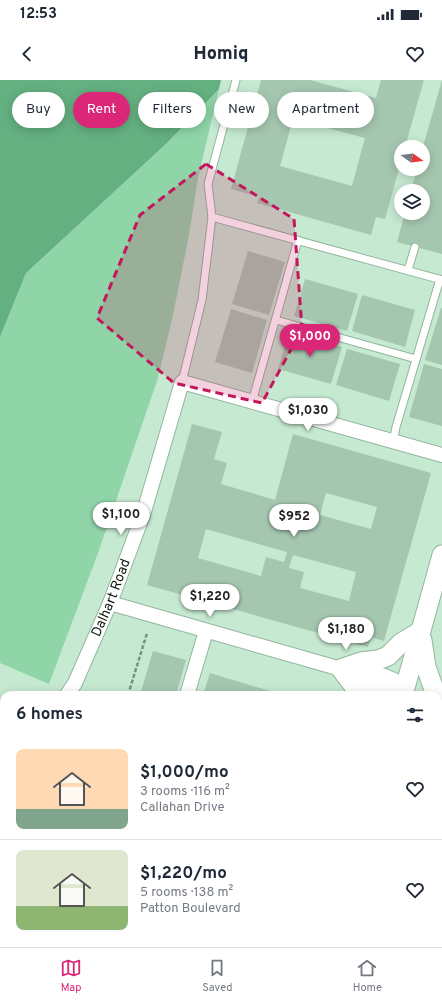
<!DOCTYPE html>
<meta charset="utf-8">
<style>
body{margin:0;font-family:Overpass,sans-serif;background:#f2f2f3;color:#1f2937;height:100vh;display:flex;flex-direction:column;font-size:15px;white-space:nowrap}
*{box-sizing:border-box;margin:0}
p{font-size:13px;color:#747a83}
.icon{flex:none;width:22px;height:22px;fill:none;stroke:currentColor;stroke-width:2;stroke-linecap:round;stroke-linejoin:round}
.map{position:relative;flex:1;overflow:hidden}
.details{position:absolute;left:0px;top:611px;width:442px;height:256px;display:flex;flex-direction:column;background:#fff;border-radius:12px 12px 0 0;box-shadow:0 2px 10px #0003}
.details>*{flex:none}
.banner{position:absolute;left:12px;top:12px;width:418px;height:36px;display:flex;gap:8px}
.needle{width:26px;rotate:105deg}
.controls{position:absolute;left:394px;top:60px;display:grid;gap:8px}
.controls a{display:grid;place-items:center;width:36px;height:36px;border-radius:50%;background:#fff;box-shadow:0 2px 10px #0003;font-size:20px}
.price{position:absolute;translate:-50% -34px;padding:0 9px;border-radius:14px;background:#fff;color:#222;font-size:13px;line-height:26px;filter:drop-shadow(0 1px 2px #0008)}
.price::after{content:'';position:absolute;left:50%;top:24px;width:12px;height:9px;margin-left:-6px;background:inherit;clip-path:polygon(0 0,100% 0,50% 100%)}
.price.active{background:#db2777;color:#fff}
ul{padding:0;list-style:none}
li{display:flex;align-items:center;gap:12px;height:100px;padding:0 16px}
li+li{border-top:1px solid #e0e1e3}
li span{display:grid;place-items:center;flex:none;width:112px;height:80px;border-radius:8px;color:#555}
li>.icon{margin-inline-start:auto}
span .icon{width:48px;height:48px;fill:#fffc;stroke-width:1}
li b{font-size:17px}
h2{display:flex;justify-content:space-between;align-items:center;height:48px;padding:0 16px;font-size:17px}
.tag{padding:0 14px;border-radius:18px;background:#fff;box-shadow:0 2px 10px #0003;font-size:14px;line-height:36px}
.tag.active{background:#db2777;color:#fff}
.status{display:flex;justify-content:space-between;align-items:center;height:28px;padding:0 20px;background:#fff;direction:ltr}
.status svg{height:11px;fill:currentColor}
header{display:flex;justify-content:space-between;align-items:center;height:52px;padding:0 16px;background:#fff;font-size:18px;font-weight:800}
.tabs{display:flex;justify-content:space-around;align-items:center;height:56px;border-top:1px solid #e0e1e3;background:#fff;font-size:11px;color:#747a83}
.tabs a{display:grid;justify-items:center;gap:2px}
.tabs .active{color:#db2777}
.map>svg:first-child{display:block}
.green{fill:#8fd5a8}
.forest{fill:#64b081}
.building{fill:#a5c7b0;fill-rule:evenodd}
.lines{fill:none;stroke-linecap:round;stroke-linejoin:round}
.lane-casing{stroke:#94b59e;stroke-width:9}
.street-casing{stroke:#94b59e;stroke-width:16}
.secondary-casing{stroke:#94b59e;stroke-width:21}
.path{stroke:#799281;stroke-width:2.5;stroke-dasharray:4 2;stroke-linecap:butt}
.lane{stroke:#fff;stroke-width:7}
.street{stroke:#fff;stroke-width:14}
.secondary{stroke:#fff;stroke-width:19}
.marked{fill:#c2185b;fill-opacity:0.2;stroke:#c2185b;stroke-width:3;stroke-dasharray:8 5;stroke-linejoin:round}
.labels{text-anchor:middle;dominant-baseline:central;stroke-width:3.5;stroke-linejoin:round;paint-order:stroke}
.street-label{font-size:14px;fill:#0d1911;stroke:#fff}
</style>
<div class="status"><b>12:53</b><svg viewBox="0 0 49 12"><path d="M0 12V9h3v3zM5 12V6h3v6zM10 12V3h3v9zM15 12V0h3v12zM26 1h20v11H26zM47 4h2v5h-2z"/></svg></div>
<header><svg class="icon" aria-label="back" viewBox="0 0 24 24"><path d="M15 5l-7 7 7 7"/></svg>Homiq<svg class="icon" aria-label="heart" viewBox="0 0 24 24"><path d="M12 20l-8-8c-3-5 5-10 8-4 3-6 11-1 8 4z"/></svg></header>
<div class="map">
<svg width="442" height="867" viewBox="0 0 442 867">
<rect width="100%" height="100%" fill="#c6e9d1"/>
<!-- green -->
<polygon class="green" points="219,9 198,98 189,155 173,235 158,298 98,473 49,604 0,583 0,257 26,193 167,63"/>
<!-- forest -->
<polygon class="forest" points="0,0 221,0 219,9 167,63 26,193 0,257"/>
<!-- building -->
<g class="building">
<path d="M261,0H310L376,18L381,0H424L405,67H401V82L385,139L376,137L371,155L257,123L259,117L231,109ZM293,39L365,58L352,106L280,86Z"/>
<polygon points="442,0 442,174 397,162 405,133 423,133 423,111 411,111 417,89 423,89 423,67"/>
<polygon points="248,171 285,182 269,235 232,224"/>
<polygon points="305,199 358,214 347,251 294,236"/>
<polygon points="362,215 415,230 405,267 352,251"/>
<polygon points="441,228 442,228 442,285 425,280"/>
<polygon points="231,229 267,240 252,293 215,282"/>
<polygon points="289,252 342,267 331,304 278,289"/>
<polygon points="347,269 400,284 389,321 336,305"/>
<polygon points="424,284 442,289 442,346 409,337"/>
<path d="M192,344L222,352L214,379L227,383L221,404L275,420L293,354L431,393L384,561L371,557L368,567L147,505ZM326,413L377,427L371,449L320,435ZM206,449L287,472L284,482L266,477L261,496L198,478ZM293,475L356,492L349,521L300,508L304,492L289,488Z"/>
<polygon points="153,571 186,580 176,615 140,615"/>
<polygon points="210,593 276,613 276,615 203,615"/>
<polygon points="0,841 4,844 4,863 25,863 29,867 0,867"/>
</g>
<g class="lines">
<defs>
<g id="lane">
<polyline points="212,137 208,104 236,0"/>
<polyline points="408,190 415,167"/>
<polyline points="276,240 416,279"/>
<polyline points="182,302 202,220 212,137 442,200"/>
<polyline points="252,322 298,160"/>
<polyline points="393,362 396,347 440,199"/>
<polyline points="438,790 442,786"/>
</g>
<g id="street">
<path d="M110,523L341,589C364,589 386,594 405,606"/>
<polyline points="354,597 392,609 401,607"/>
<path id="s1" d="M67,615L75,603L110,523L143,435L182,302L442,375"/>
<polyline points="187,615 206,551"/>
<polyline points="0,690 4,686"/>
<polyline points="0,815 4,819"/>
<polyline points="48,863 52,867"/>
</g>
<g id="secondary">
<polyline points="422,560 426,587 436,615"/>
<polyline points="367,615 354,606 341,589 361,582 378,580 388,576 401,563 421,551"/>
<polyline points="403,615 442,475"/>
<polyline points="333,867 334,863"/>
<polyline points="366,867 367,863"/>
</g>
</defs>
<!-- lane casing -->
<use href="#lane" class="lane-casing"/>
<!-- street casing -->
<use href="#street" class="street-casing"/>
<!-- secondary casing -->
<use href="#secondary" class="secondary-casing"/>
<!-- path -->
<g class="path">
<polyline points="128,615 147,553"/>
<polyline points="301,863 312,867"/>
</g>
<!-- lane -->
<use href="#lane" class="lane"/>
<!-- street -->
<use href="#street" class="street"/>
<!-- secondary -->
<use href="#secondary" class="secondary"/>
</g>
<!-- marked area -->
<path class="marked" d="M206,84L294,139L302,249L262,323L174,303L97,238L140,135Z"/>
<g class="labels">
<!-- street labels -->
<g class="street-label">
<text stroke="none"><textPath href="#s1" startOffset="107">Dalhart Road</textPath></text>
</g>
</g>
</svg>
<div class="controls">
<a><svg class="needle" viewBox="-14 -14 28 28"><path d="M0-13l5 13h-10z" fill="#e53935"/><path d="M0 13l5-13h-10z" fill="#747a83"/></svg></a>
<a><svg class="icon" aria-label="layers" viewBox="0 0 24 24"><path d="M12 4l9 5-9 5-9-5zM3 14l9 5 9-5"/></svg></a>
</div>
<b class="price active" style="left:310px;top:278px">$1,000</b>
<b class="price" style="left:308px;top:352px">$1,030</b>
<b class="price" style="left:121px;top:456px">$1,100</b>
<b class="price" style="left:294px;top:458px">$952</b>
<b class="price" style="left:210px;top:538px">$1,220</b>
<b class="price" style="left:346px;top:571px">$1,180</b>
<div class="banner">
<a class="tag">Buy</a>
<a class="tag active">Rent</a>
<a class="tag">Filters</a>
<a class="tag">New</a>
<a class="tag">Apartment</a>
</div>
<section class="details">
<h2>6 homes<svg class="icon" aria-label="filters" viewBox="0 0 24 24"><path d="M4 7h16M4 17h16"/><circle cx="9" cy="7" r="2"/><circle cx="15" cy="17" r="2"/></svg></h2>
<ul>
<li><span style="background:linear-gradient(#ffd9b3 75%,#7fa58c 0)"><svg class="icon" aria-label="home" viewBox="0 0 24 24"><path d="M3 11l9-7 9 7M6 9v11h12V9"/></svg></span><div><b>$1,000/mo</b><p>3 rooms · 116 m²</p><p>Callahan Drive</p></div><svg class="icon" aria-label="heart" viewBox="0 0 24 24"><path d="M12 20l-8-8c-3-5 5-10 8-4 3-6 11-1 8 4z"/></svg></li>
<li><span style="background:linear-gradient(#dfe7d0 70%,#8fb573 0)"><svg class="icon" aria-label="home" viewBox="0 0 24 24"><path d="M3 11l9-7 9 7M6 9v11h12V9"/></svg></span><div><b>$1,220/mo</b><p>5 rooms · 138 m²</p><p>Patton Boulevard</p></div><svg class="icon" aria-label="heart" viewBox="0 0 24 24"><path d="M12 20l-8-8c-3-5 5-10 8-4 3-6 11-1 8 4z"/></svg></li>
</ul>
</section>
</div>
<nav class="tabs">
<a class="active"><svg class="icon" aria-label="map" viewBox="0 0 24 24"><path d="M3 6l6-2 6 2 6-2v14l-6 2-6-2-6 2zM9 4v14M15 6v14"/></svg>Map</a>
<a><svg class="icon" aria-label="saved" viewBox="0 0 24 24"><path d="M7 4h10v16l-5-4-5 4z"/></svg>Saved</a>
<a><svg class="icon" aria-label="home" viewBox="0 0 24 24"><path d="M3 11l9-7 9 7M6 9v11h12V9"/></svg>Home</a>
</nav>
